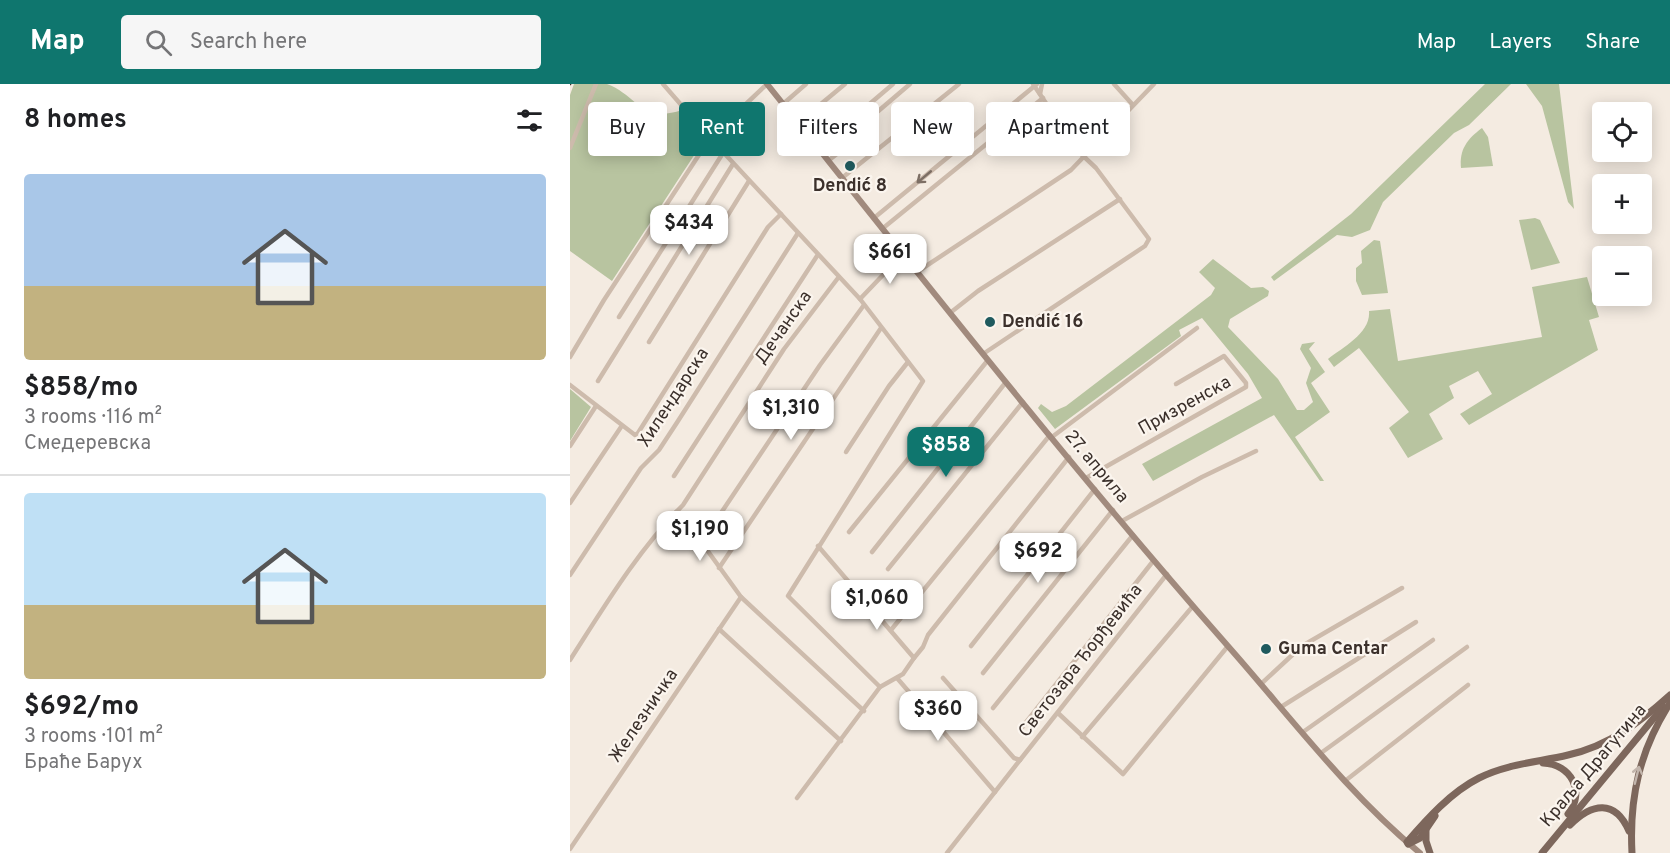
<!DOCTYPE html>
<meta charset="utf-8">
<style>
body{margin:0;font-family:Overpass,sans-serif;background:#f6f6f6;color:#202124;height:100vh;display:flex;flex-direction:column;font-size:22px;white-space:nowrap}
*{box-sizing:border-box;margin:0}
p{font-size:20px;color:#757577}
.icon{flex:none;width:33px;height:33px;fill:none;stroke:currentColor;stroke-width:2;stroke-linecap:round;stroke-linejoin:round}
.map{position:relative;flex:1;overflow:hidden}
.drawer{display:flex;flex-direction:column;background:#fff;width:570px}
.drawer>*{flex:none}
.guide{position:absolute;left:18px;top:18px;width:570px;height:54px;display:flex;gap:12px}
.tools{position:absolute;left:1022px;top:18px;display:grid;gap:12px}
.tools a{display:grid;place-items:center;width:60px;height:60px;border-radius:6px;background:#fff;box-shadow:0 3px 15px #0003;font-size:30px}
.price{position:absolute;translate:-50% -51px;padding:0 14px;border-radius:12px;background:#fff;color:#222;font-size:20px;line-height:39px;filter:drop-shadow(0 2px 3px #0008)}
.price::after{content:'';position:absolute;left:50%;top:36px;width:18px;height:14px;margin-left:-9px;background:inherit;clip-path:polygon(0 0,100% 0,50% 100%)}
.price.selected{background:#0f766e;color:#fff}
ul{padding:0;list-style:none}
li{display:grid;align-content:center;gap:12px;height:318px;padding:0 24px}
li+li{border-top:2px solid #e0e0e0}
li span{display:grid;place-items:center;height:186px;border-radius:6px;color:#555}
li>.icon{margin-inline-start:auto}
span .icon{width:108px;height:108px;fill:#fffc;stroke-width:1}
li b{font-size:26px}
h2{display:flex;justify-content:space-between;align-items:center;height:72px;padding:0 24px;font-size:26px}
.chip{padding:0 21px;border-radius:6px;background:#fff;box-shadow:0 3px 15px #0003;font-size:21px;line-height:54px}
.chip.selected{background:#0f766e;color:#fff}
header{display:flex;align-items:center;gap:36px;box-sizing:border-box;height:84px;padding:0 30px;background:#0f766e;color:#fff}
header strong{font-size:28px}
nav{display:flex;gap:33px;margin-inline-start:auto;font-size:21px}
.search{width:420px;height:54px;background:#f6f6f6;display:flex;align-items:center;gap:15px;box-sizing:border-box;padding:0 21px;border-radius:6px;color:#757577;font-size:22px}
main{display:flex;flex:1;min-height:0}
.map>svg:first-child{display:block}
.green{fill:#b8c4a0}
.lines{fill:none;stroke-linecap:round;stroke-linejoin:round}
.minor{stroke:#cdbbac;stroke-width:4.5}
.secondary{stroke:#a18a7d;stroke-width:6}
.primary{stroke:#7d675c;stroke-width:7}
.rail{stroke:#3b302b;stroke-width:1.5;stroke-dasharray:1.5 4.5;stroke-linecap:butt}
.oneway{stroke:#7d6f65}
.oneway2{stroke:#c2b5ac}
.poi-dot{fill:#1f5a5e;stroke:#fbf5ee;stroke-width:2}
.labels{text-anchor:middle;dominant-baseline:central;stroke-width:4.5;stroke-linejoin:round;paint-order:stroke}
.poi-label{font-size:18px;font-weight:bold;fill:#3b302b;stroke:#fbf5ee;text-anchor:start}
.street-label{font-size:18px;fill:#3b302b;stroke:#fbf5ee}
</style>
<header>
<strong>Map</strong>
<div class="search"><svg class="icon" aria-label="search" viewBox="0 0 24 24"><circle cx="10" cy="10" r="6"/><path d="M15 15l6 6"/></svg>Search here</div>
<nav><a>Map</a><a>Layers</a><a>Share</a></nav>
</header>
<main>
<section class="drawer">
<h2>8 homes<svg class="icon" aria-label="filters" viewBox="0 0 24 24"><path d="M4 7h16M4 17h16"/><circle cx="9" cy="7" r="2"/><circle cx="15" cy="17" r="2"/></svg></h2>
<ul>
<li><span style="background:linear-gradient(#a9c7e8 60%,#c2b280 0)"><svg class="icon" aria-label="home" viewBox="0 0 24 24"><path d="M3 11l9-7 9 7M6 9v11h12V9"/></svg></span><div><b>$858/mo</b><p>3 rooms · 116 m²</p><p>Смедеревска</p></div></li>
<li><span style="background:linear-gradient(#bfe0f5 60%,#c2b280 0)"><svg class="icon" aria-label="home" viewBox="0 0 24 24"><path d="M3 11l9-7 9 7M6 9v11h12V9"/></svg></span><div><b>$692/mo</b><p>3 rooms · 101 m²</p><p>Браће Барух</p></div></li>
</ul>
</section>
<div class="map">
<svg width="1100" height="769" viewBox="0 0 1100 769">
<rect width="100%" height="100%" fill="#f4ebe1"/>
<!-- green -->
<g class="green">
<path d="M4,0C14,0 28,0 37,0C67,11 71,40 112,26L136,53L42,197L0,167V11Z"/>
<polygon points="915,0 941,0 899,41 884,49 813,118 800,146 782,153 767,151 704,197 701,193 707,188 781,130"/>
<polygon points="956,0 989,0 1004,125 998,118 972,22"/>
<path d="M912,44L918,53L923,82L891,84C889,66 897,55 912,44Z"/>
<polygon points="965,134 970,136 990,179 961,186 949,136"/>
<polygon points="804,156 810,157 818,209 792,211 786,197 786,184 792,179 791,167"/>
<polygon points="643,175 681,204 693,203 699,207 698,212 660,235 658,243 708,295 727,326 734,326 743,318 736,299 741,284 730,265 732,260 745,258 739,265 755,288 741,299 760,328 725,353 754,397 750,397 704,331 583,397 572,380 692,314 678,290 632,234 609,246 611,252 485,345 468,324 471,320 482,328 496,322 641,211 645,204 629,188"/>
<path d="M1017,193L1029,233L1019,236L1028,266L899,341L890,330L922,310L908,287L879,302L884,314L859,330L873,355L838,374L819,344L839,328L789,264L764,283L758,275C773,263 801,249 799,227L820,225L828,277L972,253L962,203Z"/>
<polygon points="0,305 21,323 0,357"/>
</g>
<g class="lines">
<!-- minor -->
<g class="minor">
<polyline points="197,0 140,54 290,215 353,297 218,512 310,603"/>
<polyline points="544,0 563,21"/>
<polyline points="470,10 472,0"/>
<polyline points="213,20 236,0"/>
<polyline points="228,39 275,0"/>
<polyline points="0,64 26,0"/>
<polyline points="248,64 323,0"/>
<path d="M258,77C274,64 293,52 299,35L340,0"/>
<polyline points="272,94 389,0"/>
<polyline points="304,134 467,0"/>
<polyline points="312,145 473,14"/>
<polyline points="347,188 501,86 584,0"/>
<polyline points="290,215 333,170"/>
<polyline points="380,229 408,207 550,115"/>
<polyline points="49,233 153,69"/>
<polyline points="79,258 179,97"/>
<polyline points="413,270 575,162 579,155 526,84 509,68 463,0"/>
<polyline points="0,273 34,216 140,54 93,0"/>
<polyline points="28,297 163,80"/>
<polyline points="0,301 65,351 68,349 198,143 211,130"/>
<polyline points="482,353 627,244"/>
<polyline points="0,362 26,322"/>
<polyline points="276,368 319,302 338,278"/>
<polyline points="104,392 247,172"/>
<polyline points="516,394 676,303 676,299 654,272 606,300"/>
<polyline points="0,419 51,343"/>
<polyline points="106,428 119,441 171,513 294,627"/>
<polyline points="149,432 250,281 294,221"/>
<polyline points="552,437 632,393 686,367"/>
<polyline points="279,448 418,276"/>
<polyline points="302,468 436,298"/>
<polyline points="149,484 311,244"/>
<polyline points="318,485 453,318"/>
<polyline points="0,491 71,384 89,366 108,337 228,149"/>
<polyline points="149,545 271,657"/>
<polyline points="321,546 480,351"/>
<polyline points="401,562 525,405"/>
<polyline points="344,574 353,563 358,551 499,373"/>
<path d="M0,576C34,523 68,466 113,421L214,265L268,194"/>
<polyline points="413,589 543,426"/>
<polyline points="327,594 425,708"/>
<polyline points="373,594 444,674 450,676 597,490"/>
<polyline points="691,600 732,562 832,504"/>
<polyline points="711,623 846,538"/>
<polyline points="423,624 563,451"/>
<polyline points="488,629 553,690 658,562"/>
<polyline points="450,646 584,476"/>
<polyline points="733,648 863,556"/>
<polyline points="512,653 623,522"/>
<polyline points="751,669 897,563"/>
<polyline points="775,697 898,601"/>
<polyline points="227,714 310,603 333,590 344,574 248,462"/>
<polyline points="0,765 171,513"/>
<polyline points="377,769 450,676"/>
</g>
<!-- secondary -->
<path class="secondary" d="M197,0C348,189 497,379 657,561C719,631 777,709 850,769"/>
<!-- primary -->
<g class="primary">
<path d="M973,679C1001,680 1016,708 998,730"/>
<path d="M1000,741C1022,719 1045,715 1059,747"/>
<polyline points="856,747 856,757 860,769"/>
<path d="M837,758C857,735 881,708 909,694C936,680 969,678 998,671C1039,662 1070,638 1100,611"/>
<polyline points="838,760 850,754 865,732"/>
<polyline points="972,769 1093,623"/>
<path d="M1062,769C1059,713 1070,666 1100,619"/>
</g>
<!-- rail -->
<polyline class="rail" points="0,1 1,0"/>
</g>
<!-- one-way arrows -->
<defs><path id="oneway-shaft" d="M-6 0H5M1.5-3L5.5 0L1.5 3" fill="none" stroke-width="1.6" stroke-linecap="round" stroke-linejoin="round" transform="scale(1.5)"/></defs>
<use class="oneway" href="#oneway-shaft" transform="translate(354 93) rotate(140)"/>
<use class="oneway2" href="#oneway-shaft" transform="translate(1067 691) rotate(-76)"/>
<!-- markers -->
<g class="poi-dot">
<circle cx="280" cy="82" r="6"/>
<circle cx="420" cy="238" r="6"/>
<circle cx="696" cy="565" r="6"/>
</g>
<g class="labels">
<!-- poi labels -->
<g class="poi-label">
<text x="280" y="102" text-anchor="middle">Dendić 8</text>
<text x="432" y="238">Dendić 16</text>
<text x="708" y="565">Guma Centar</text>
</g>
<!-- street labels -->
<g class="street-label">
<text transform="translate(214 244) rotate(-55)">Дечанска</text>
<text transform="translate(104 314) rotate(-57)">Хилендарска</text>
<text transform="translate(615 322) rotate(-29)">Призренска</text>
<text transform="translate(526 383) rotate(50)">27. априла</text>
<text transform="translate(511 577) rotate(-52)">Светозара Ђорђевића</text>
<text transform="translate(74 632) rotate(-56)">Железничка</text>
<text transform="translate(1024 682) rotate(-50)">Краља Драгутина</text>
</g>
</g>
</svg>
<div class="tools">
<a><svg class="icon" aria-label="locate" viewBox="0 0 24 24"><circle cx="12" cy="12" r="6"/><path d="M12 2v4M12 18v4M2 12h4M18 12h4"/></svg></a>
<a>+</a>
<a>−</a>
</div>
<b class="price" style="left:119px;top:172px">$434</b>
<b class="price" style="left:320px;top:201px">$661</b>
<b class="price" style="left:221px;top:357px">$1,310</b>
<b class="price selected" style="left:376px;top:394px">$858</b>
<b class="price" style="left:130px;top:478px">$1,190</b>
<b class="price" style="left:468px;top:500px">$692</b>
<b class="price" style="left:307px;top:547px">$1,060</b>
<b class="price" style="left:368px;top:658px">$360</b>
<div class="guide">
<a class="chip">Buy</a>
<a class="chip selected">Rent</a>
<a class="chip">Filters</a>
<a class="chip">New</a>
<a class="chip">Apartment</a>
</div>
</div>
</main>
